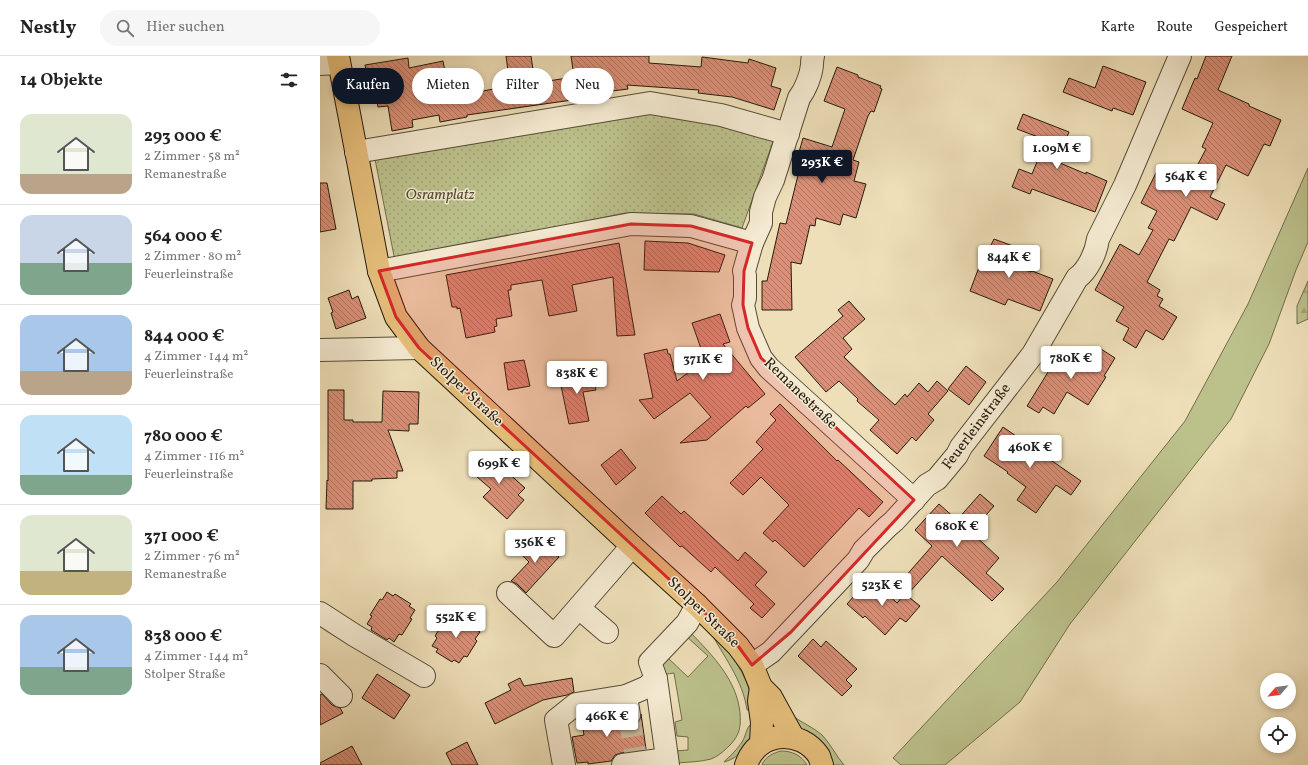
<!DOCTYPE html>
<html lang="de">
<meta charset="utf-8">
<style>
body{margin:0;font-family:Vollkorn,serif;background:#f6f6f6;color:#222;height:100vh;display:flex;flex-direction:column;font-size:15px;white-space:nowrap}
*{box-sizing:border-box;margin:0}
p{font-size:13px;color:#767676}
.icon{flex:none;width:22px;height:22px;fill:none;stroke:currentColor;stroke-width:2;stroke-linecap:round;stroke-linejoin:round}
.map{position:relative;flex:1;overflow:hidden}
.drawer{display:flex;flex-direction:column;background:#fff;width:320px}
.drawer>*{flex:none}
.hud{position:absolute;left:12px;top:12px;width:380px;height:36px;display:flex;gap:8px}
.needle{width:26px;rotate:242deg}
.buttons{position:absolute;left:940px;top:617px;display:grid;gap:8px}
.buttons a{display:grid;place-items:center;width:36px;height:36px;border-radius:50%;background:#fff;box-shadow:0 2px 6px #0003;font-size:20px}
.price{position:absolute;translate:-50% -34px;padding:0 9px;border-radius:4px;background:#fff;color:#222;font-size:13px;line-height:26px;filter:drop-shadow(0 1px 2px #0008)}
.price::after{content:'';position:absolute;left:50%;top:24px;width:12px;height:9px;margin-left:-6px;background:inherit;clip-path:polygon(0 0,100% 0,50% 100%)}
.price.active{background:#111827;color:#fff}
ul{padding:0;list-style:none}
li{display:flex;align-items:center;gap:12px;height:100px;padding:0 20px}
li+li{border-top:1px solid #e0e0e0}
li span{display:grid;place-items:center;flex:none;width:112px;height:80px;border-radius:12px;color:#555}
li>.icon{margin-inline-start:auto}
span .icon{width:48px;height:48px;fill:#fffc;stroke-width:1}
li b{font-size:17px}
h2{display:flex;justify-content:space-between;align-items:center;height:48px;padding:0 20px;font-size:17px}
.tag{padding:0 14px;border-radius:18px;background:#fff;box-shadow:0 2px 6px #0003;font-size:14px;line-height:36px}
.tag.active{background:#111827;color:#fff}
header{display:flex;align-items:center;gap:24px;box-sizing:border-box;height:56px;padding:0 20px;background:#fff;border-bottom:1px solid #e0e0e0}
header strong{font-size:19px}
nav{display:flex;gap:22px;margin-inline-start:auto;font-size:14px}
.search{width:280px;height:36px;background:#f6f6f6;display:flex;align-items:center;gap:10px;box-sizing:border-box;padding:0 14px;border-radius:22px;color:#767676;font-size:15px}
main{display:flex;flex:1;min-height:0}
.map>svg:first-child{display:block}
.green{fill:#bcc18c;stroke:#706e4d}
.forest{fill:url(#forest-firs);stroke:#706e4d}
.park{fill:url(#park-dots);stroke:#706e4d}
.building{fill:url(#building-back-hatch);stroke:#241b0e}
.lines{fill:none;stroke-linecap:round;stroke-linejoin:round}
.minor-tunnel{stroke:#c6b896;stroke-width:22;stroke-dasharray:22 11;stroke-linecap:butt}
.minor-casing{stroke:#564c38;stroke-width:24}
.major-casing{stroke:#241b0e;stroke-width:24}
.minor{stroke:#f4ead1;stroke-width:22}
.major{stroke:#e7c07c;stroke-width:22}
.marked{fill:#d62828;fill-opacity:0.2;stroke:#d62828;stroke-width:3;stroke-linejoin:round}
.labels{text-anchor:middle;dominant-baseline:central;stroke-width:3;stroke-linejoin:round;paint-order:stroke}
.park-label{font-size:15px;font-style:italic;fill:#524d34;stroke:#f4ead1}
.street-label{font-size:15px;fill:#241b0e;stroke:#f4ead1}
</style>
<header>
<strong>Nestly</strong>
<div class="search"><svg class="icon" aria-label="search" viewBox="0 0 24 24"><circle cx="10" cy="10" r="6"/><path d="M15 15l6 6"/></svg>Hier suchen</div>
<nav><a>Karte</a><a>Route</a><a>Gespeichert</a></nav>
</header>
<main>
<section class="drawer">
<h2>14 Objekte<svg class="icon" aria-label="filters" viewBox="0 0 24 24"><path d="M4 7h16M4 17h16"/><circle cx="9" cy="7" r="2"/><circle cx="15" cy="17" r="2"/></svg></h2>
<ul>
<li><span style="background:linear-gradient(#dfe7d0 75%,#b9a48a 0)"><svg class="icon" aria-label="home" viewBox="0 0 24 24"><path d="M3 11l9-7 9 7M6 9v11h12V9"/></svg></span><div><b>293 000 €</b><p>2 Zimmer · 58 m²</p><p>Remanestraße</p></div></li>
<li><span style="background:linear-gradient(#c9d6e8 60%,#7fa58c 0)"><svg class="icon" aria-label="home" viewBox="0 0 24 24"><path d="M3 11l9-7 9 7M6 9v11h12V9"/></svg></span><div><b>564 000 €</b><p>2 Zimmer · 80 m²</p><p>Feuerleinstraße</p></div></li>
<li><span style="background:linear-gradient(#a9c7e8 70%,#b9a48a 0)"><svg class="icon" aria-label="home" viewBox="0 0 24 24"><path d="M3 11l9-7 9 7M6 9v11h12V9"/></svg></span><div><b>844 000 €</b><p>4 Zimmer · 144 m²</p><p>Feuerleinstraße</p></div></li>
<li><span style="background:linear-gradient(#bfe0f5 75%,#7fa58c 0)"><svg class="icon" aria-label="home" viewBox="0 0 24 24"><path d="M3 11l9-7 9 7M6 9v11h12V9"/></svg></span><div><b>780 000 €</b><p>4 Zimmer · 116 m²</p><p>Feuerleinstraße</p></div></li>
<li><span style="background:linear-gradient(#dfe7d0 70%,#c2b280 0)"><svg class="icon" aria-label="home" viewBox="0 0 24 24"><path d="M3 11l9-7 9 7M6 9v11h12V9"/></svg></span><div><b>371 000 €</b><p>2 Zimmer · 76 m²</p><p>Remanestraße</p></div></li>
<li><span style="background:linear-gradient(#a9c7e8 65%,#7fa58c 0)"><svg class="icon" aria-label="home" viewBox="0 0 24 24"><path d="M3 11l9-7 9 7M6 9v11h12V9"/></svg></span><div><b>838 000 €</b><p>4 Zimmer · 144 m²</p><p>Stolper Straße</p></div></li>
</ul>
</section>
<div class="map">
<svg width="988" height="709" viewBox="0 0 988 709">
<defs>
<pattern id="forest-firs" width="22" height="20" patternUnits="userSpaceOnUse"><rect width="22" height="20" fill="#bcc18c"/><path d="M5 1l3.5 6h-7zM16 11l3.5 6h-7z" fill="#a1a578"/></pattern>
<pattern id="park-dots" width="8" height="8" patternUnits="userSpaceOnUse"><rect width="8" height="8" fill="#bcc18c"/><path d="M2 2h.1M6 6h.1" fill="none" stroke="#a1a578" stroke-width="1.8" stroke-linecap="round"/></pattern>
<pattern id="building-back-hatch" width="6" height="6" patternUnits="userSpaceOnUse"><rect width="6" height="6" fill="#da9078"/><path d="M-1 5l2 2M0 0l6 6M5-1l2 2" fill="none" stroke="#b17561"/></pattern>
</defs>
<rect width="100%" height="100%" fill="#eedfb8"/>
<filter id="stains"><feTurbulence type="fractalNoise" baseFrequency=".005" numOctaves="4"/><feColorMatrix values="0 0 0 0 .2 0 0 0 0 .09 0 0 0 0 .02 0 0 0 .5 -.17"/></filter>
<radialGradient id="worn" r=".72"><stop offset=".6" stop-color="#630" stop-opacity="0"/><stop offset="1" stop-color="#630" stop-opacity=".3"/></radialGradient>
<!-- green -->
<g class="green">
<polygon points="988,112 988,186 976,214 949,288 911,363 750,568 700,646 625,709 581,709 573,702 737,526 865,365 928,248"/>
<path d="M389,573C405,591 421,609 429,633C431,639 431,647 432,654H427C423,624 403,600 389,573Z"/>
<path d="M371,577C392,599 417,624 420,657C421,670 420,678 411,688C405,694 399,700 391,703C380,706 368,706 357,707L355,695L368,694V681L357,680L355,666L362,664L354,617L341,619L343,604L347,601L368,621L388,600L367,581Z"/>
<path d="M473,660C482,667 493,671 502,679C511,688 516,700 524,709H514L479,673Z"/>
<path d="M431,668L434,678C426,690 420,702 404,706C407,702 411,700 414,696C417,693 420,689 422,686C426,680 426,672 431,668Z"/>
<path d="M461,695C472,695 481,699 487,709H443L442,708C447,700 453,697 461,695Z"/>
</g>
<!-- forest -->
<polygon class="forest" points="988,225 988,263 977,268 977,250"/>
<!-- park -->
<polygon class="park" points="330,54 395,61 454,83 422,172 374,158 305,157 75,205 54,98"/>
<!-- building -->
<g class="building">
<polygon points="186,0 211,0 215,27 254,21 251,0 329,0 329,7 381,11 382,1 428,7 429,3 456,12 451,30 461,33 454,54 412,41 378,37 379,34 307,29 308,33 252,40 252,44 147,59 147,61 120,66 119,59 92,64 93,71 72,75 68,50 58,51 54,31 49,32 45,9 88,2 89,12 123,5 130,41 190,30"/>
<polygon points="886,0 912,0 898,34 929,48 929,50 961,64 950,90 944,88 928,120 906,109 890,141 905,148 897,164 871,151 854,185 849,183 827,226 840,234 837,240 843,243 839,250 857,261 843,284 826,274 816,292 803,284 809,272 796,265 804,251 775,234 800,188 819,199 833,174 828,172 837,155 821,147 837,115 867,129 886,93 882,91 893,67 862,53 875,22 877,23"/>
<polygon points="783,10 826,26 813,59 793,52 792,55 743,36 749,22 775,32"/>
<polygon points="517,11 538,19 538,21 561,30 560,32 562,33 554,56 551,55 548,60 533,104 539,106 534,125 546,128 536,162 523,158 520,169 496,162 495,170 490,169 481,208 471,206 472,254 442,254 442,225 447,225 460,167 466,168 479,115 474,114 483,82 512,91 525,53 504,45"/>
<polygon points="703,58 749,76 742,93 745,94 740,107 766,118 766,116 787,125 775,156 712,133 710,138 692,131 699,113 712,118 726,84 697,73"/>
<polygon points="0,127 7,127 16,173 0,176"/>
<polygon points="674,183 693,190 686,206 711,216 712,215 733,223 720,255 688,243 685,249 650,235 667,190 670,191"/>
<polygon points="325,185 368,187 405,199 399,216 324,214"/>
<polygon points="299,187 315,279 297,280 293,221 252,229 257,255 229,260 222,224 191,229 191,234 188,234 192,260 176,263 177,270 174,271 175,276 146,282 140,252 137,253 137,251 132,251 126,219"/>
<polygon points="29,234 32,243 38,240 46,262 16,273 11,257 13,256 8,242"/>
<polygon points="529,245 545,263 523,282 532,293 524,301 557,333 575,349 585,338 587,341 599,327 608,336 617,325 628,335 608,358 614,364 596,385 592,381 577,398 550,374 559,364 537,345 538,343 519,325 506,336 475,301 523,260 518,254"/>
<polygon points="400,258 410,286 403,288 445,338 428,352 426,350 387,384 360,387 391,361 370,337 334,363 319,344 333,342 324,298 347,293 348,298 350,298 357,325 385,304 372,267"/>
<polygon points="743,292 771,309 781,293 795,302 784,320 786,321 768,349 747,336 734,358 723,351 719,357 707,350"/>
<polygon points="204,304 210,330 188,334 184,307"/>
<polygon points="646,310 666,326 649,349 628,333"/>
<polygon points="272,314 276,334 263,336 269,365 249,368 239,320"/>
<polygon points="8,334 24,334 24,364 33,364 33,366 62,366 63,335 99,336 98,368 89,368 89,375 68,374 83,415 77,415 77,422 52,423 52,425 33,425 33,453 6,453 7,424 8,425"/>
<polygon points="460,348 517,405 518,404 563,446 549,461 539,452 484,511 455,484 453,486 443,477 469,449 441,421 423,439 410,427 443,393 436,386 456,364 450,358"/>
<polygon points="683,371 761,425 751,439 736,429 716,457 697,444 706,431 687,417 688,416 664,400"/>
<polygon points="301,393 316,412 296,429 281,409"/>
<polygon points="165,396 205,432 198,439 204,444 187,463 163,441 171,433 149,414"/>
<polygon points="660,438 674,450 651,476 679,502 666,517 684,533 672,545 622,500 587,539 577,530 612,490 595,474 619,448 637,464"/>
<polygon points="342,440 361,458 364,455 418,505 425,496 447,516 435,529 455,548 442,562 430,552 434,548 395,511 391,516 362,490 360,491 325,457"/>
<polygon points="217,481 239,501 206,537 197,528 191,525 209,506 201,498"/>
<polygon points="550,522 577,547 585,538 600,550 586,566 580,562 565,579 545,560 543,562 527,548"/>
<polygon points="67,536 73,540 75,538 91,548 89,550 95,554 90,562 92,563 82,579 79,578 74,586 69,582 67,584 51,574 52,571 47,568 52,560 50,559 60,543 62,544"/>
<polygon points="132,558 138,561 140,559 156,570 154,572 160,576 155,583 157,585 147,601 144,600 139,607 134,604 132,606 116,596 118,593 112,590 117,582 115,580 125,564 127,566"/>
<polygon points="493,583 501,591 506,585 537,613 526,624 532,630 522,640 478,600"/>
<polygon points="57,618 90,639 74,663 42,642"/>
<polygon points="200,622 204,630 252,622 254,636 247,639 223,644 175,668 165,647 191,634 188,628"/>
<polygon points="2,638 12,649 20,652 23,657 0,669 0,639"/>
<polygon points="293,655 294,660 296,660 300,667 304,670 311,671 317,668 320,664 321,658 326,693 301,697 295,699 291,705 268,708 268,706 257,707 252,681 264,679 261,660"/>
<polygon points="147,686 158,709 132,709 126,697"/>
<polygon points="32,690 42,709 0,709 0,707"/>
</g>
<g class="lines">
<!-- minor-tunnel -->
<polyline class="minor-tunnel" points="309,659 316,702"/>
<defs>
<g id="minor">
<path d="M493,0C492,4 492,6 492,9C491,20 485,34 479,42L453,124L445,141L441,156V167L432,187L424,215L425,220V242L423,249L428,272L441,302L449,312L594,444"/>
<polyline points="0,8 19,7"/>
<polyline points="36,96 330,47 401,59 468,78"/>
<polyline points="59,215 311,168 371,170 432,187"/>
<polyline points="0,294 99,292"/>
<polyline points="188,537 234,580 312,490"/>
<polyline points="259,552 287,576"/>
<polyline points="0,557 34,579 104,620"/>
<path d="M432,609L451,596L538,504L544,494L567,471L574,465L607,429L617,423L637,399L641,391L713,298L757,222C768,214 776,197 778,183L805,129L860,0"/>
<polyline points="0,619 21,640"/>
<polyline points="306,640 309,659"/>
<polyline points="244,709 236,664 256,648 306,640 327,631 336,623"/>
<polyline points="303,709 347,703"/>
<polyline points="348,709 336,623 330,606 367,567 377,549"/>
</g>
<g id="major">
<polyline points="18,0 59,215 76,261 99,292 312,490 377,549 418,590 432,609 441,631 451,641 473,681"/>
<polyline points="441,688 442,666 439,645 441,631"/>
<path d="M426,709C435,684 459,675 482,685C488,688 495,694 499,700C500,703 501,706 502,709"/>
</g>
</defs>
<!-- minor casing -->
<use href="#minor" class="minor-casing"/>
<!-- major casing -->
<use href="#major" class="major-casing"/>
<!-- minor -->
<use href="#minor" class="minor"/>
<!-- major -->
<use href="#major" class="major"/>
</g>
<!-- marked area -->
<path class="marked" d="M311,168L371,170L432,187L424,215L423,249L428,272L441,302L594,444L471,576L432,609L418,590L377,549L99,292L76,261L59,215Z"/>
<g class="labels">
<!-- park labels -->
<g class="park-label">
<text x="120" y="139">Osramplatz</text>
</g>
<!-- street labels -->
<g class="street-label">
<text transform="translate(146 336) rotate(43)">Stolper Straße</text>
<text transform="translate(480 338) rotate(44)">Remanestraße</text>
<text transform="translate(657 371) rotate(-53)">Feuerleinstraße</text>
<text transform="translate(383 557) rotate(44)">Stolper Straße</text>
</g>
</g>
<rect width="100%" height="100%" filter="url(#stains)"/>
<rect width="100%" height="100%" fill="url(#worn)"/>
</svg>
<div class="buttons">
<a><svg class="needle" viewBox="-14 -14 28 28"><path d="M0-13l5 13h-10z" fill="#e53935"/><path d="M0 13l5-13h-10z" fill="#767676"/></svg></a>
<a><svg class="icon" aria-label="locate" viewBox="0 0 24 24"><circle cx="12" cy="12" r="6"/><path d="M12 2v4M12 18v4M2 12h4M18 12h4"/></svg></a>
</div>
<b class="price" style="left:737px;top:114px">1.09M €</b>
<b class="price active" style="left:502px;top:128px">293K €</b>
<b class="price" style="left:866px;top:142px">564K €</b>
<b class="price" style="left:689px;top:223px">844K €</b>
<b class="price" style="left:751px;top:324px">780K €</b>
<b class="price" style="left:383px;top:325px">371K €</b>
<b class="price" style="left:257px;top:339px">838K €</b>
<b class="price" style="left:710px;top:413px">460K €</b>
<b class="price" style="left:179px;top:429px">699K €</b>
<b class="price" style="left:637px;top:492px">680K €</b>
<b class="price" style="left:215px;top:508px">356K €</b>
<b class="price" style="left:562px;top:551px">523K €</b>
<b class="price" style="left:136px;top:583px">552K €</b>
<b class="price" style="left:287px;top:682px">466K €</b>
<div class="hud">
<a class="tag active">Kaufen</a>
<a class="tag">Mieten</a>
<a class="tag">Filter</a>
<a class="tag">Neu</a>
</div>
</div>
</main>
